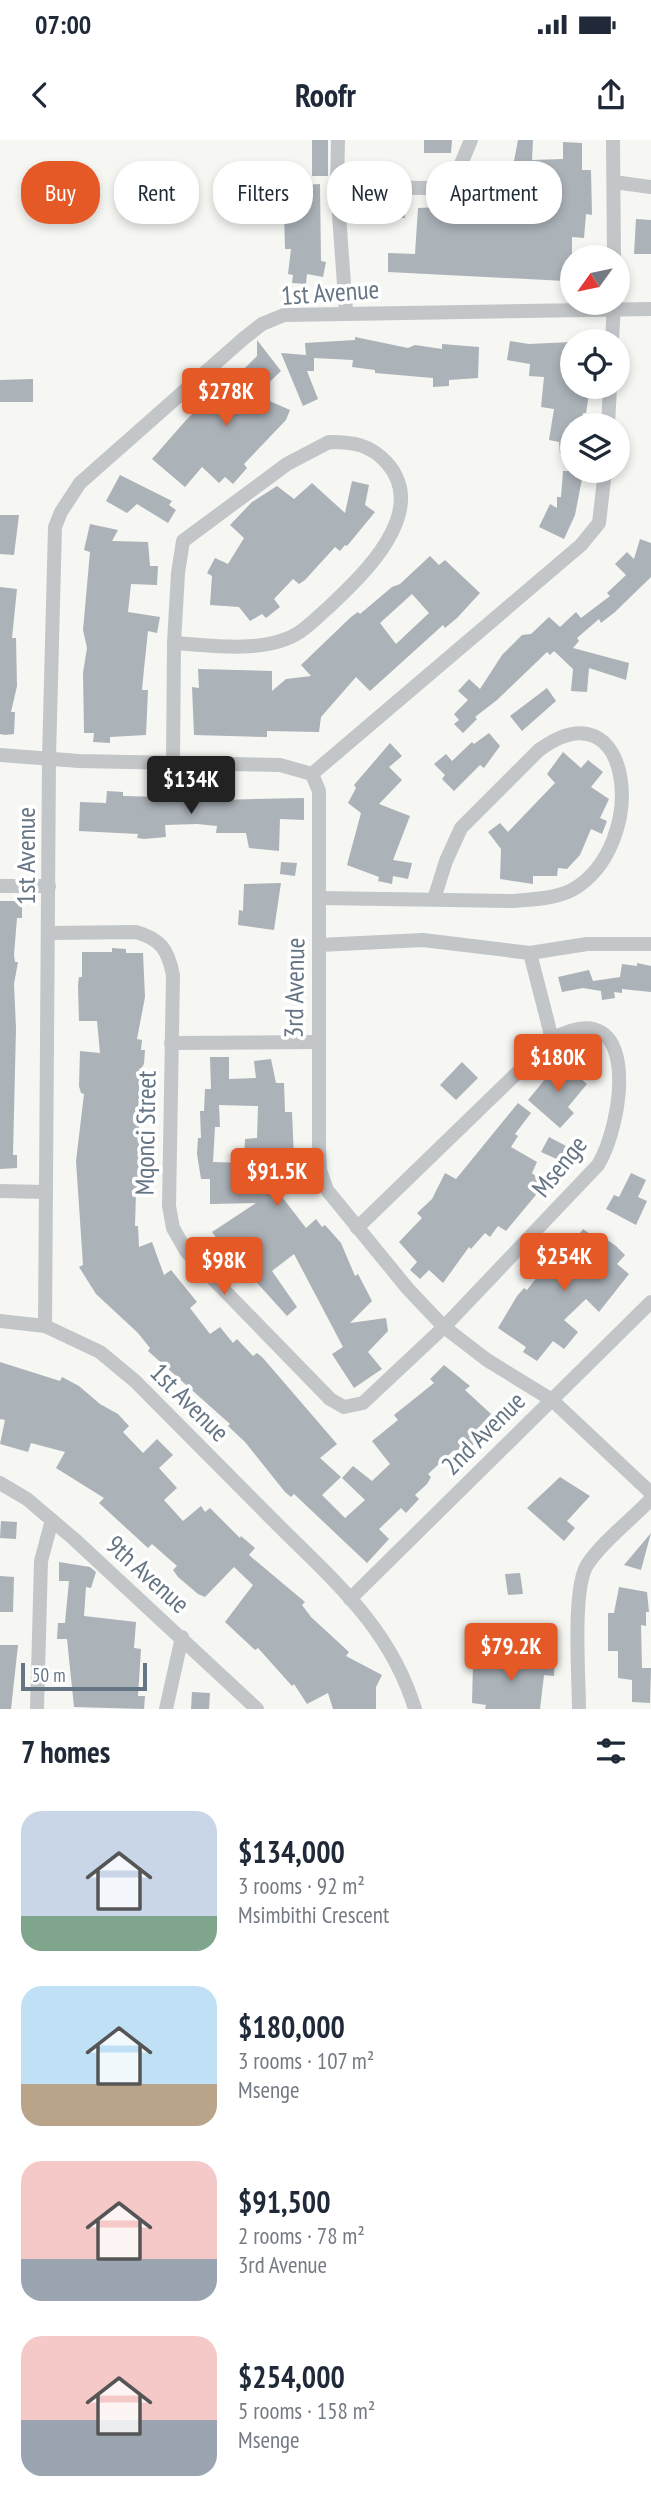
<!DOCTYPE html>
<meta charset="utf-8">
<style>
body{margin:0;font-family:"PT Sans Narrow",sans-serif;background:#f2f2f3;color:#1f2937;height:100vh;display:flex;flex-direction:column;font-size:26px;white-space:nowrap}
*{box-sizing:border-box;margin:0}
p{font-size:23px;color:#747a83}
.icon{flex:none;width:38px;height:38px;fill:none;stroke:currentColor;stroke-width:2;stroke-linecap:round;stroke-linejoin:round}
.map{position:relative;height:1569px;overflow:hidden}
.details{display:flex;flex-direction:column;background:#fff;flex:1}
.details>*{flex:none}
.banner{position:absolute;left:21px;top:21px;width:609px;height:63px;display:flex;gap:14px}
.needle{width:46px;rotate:237deg}
.tools{position:absolute;left:560px;top:105px;display:grid;gap:14px}
.tools a{display:grid;place-items:center;width:70px;height:70px;border-radius:50%;background:#fff;box-shadow:0 4px 10px #0003;font-size:35px}
.scale{position:absolute;left:21px;bottom:18px;width:126px;box-sizing:border-box;padding-left:7px;border:4px solid #657584;border-top:0;font-size:19px;line-height:24px;white-space:nowrap;color:#657584;-webkit-text-stroke:5px #fff;paint-order:stroke}
.price{position:absolute;translate:-50% -60px;padding:0 16px;border-radius:7px;background:#e45926;color:#fff;font-size:23px;line-height:46px;filter:drop-shadow(0 2px 4px #0008)}
.price::after{content:'';position:absolute;left:50%;top:42px;width:21px;height:16px;margin-left:-10px;background:inherit;clip-path:polygon(0 0,100% 0,50% 100%)}
.price.current{background:#222;color:#fff}
ul{padding:0;list-style:none}
li{display:flex;align-items:center;gap:21px;height:175px;padding:0 21px}
li span{display:grid;place-items:center;flex:none;width:196px;height:140px;border-radius:21px;color:#555}
li>.icon{margin-inline-start:auto}
span .icon{width:84px;height:84px;fill:#fffc;stroke-width:1}
li b{font-size:30px}
h2{display:flex;justify-content:space-between;align-items:center;height:84px;padding:0 21px;font-size:30px}
.tag{padding:0 24px;border-radius:28px;background:#fff;box-shadow:0 4px 10px #0003;font-size:24px;line-height:63px}
.tag.current{background:#e45926;color:#fff}
.status{display:flex;justify-content:space-between;align-items:center;height:49px;padding:0 35px;background:#fff;direction:ltr}
.status svg{height:19px;fill:currentColor}
header{display:flex;justify-content:space-between;align-items:center;height:91px;padding:0 21px;background:#fff;font-size:32px;font-weight:700}
.map>svg:first-child{display:block}
.building{fill:#abb2b8;fill-rule:evenodd}
.lines{fill:none;stroke-linecap:round;stroke-linejoin:round}
.minor{stroke:#c2c6c9;stroke-width:14}
.labels{text-anchor:middle;dominant-baseline:central;stroke-width:7;stroke-linejoin:round;paint-order:stroke}
.street-label{font-size:26px;fill:#657584;stroke:#fff}
</style>
<div class="status"><b>07:00</b><svg viewBox="0 0 49 12"><path d="M0 12V9h3v3zM5 12V6h3v6zM10 12V3h3v9zM15 12V0h3v12zM26 1h20v11H26zM47 4h2v5h-2z"/></svg></div>
<header><svg class="icon" aria-label="back" viewBox="0 0 24 24"><path d="M15 5l-7 7 7 7"/></svg>Roofr<svg class="icon" aria-label="share" viewBox="0 0 24 24"><path d="M12 15V3M7 8l5-5 5 5M5 13v7h14v-7"/></svg></header>
<div class="map">
<svg width="651" height="1569" viewBox="0 0 651 1569">
<rect width="100%" height="100%" fill="#f6f6f3"/>
<!-- building -->
<g class="building">
<rect x="312" y="0" width="16" height="36"/>
<polygon points="424,0 452,0 451,13 424,13"/>
<polygon points="518,0 533,0 532,20 563,19 563,2 582,3 582,30 591,30 592,75 586,74 584,98 572,97 572,138 565,138 565,141 388,132 388,113 415,114 418,68 496,64 510,66 509,74 534,77 538,45 510,42"/>
<polygon points="320,44 321,121 326,122 323,137 307,134 306,144 292,143 293,135 288,134 291,109 285,109 284,72 303,71 303,45"/>
<rect x="392" y="62" width="13" height="16"/>
<polygon points="636,79 651,80 651,114 634,114"/>
<polygon points="355,197 408,208 415,205 442,209 442,204 479,207 478,238 449,240 449,246 433,247 433,238 375,233 375,230 352,227 353,220 314,218 314,231 307,231 318,259 303,266 281,213 306,215 305,203 355,200"/>
<polygon points="257,200 281,231 256,255 290,270 286,280 244,324 247,328 233,344 225,337 219,343 202,327 185,347 152,319 187,279 201,266 203,268 210,263 257,216"/>
<polygon points="510,201 529,204 572,202 572,247 590,247 586,273 583,273 581,285 572,284 572,314 560,314 559,302 549,300 554,269 541,267 544,237 529,236 530,224 507,220"/>
<polygon points="33,239 33,262 0,262 0,240"/>
<polygon points="563,331 582,331 582,339 575,375 564,399 539,387 550,364 557,368 557,357 561,357"/>
<polygon points="120,335 172,361 169,365 176,370 168,383 137,364 127,373 106,361"/>
<polygon points="352,341 369,345 365,365 375,372 347,406 345,405 340,411 335,407 305,440 299,444 293,439 274,459 280,467 266,478 262,474 250,481 239,467 210,465 212,436 207,433 215,418 228,424 244,398 230,385 252,362 277,346 294,359 312,343 345,373"/>
<polygon points="0,375 19,375 14,415 0,414"/>
<polygon points="90,384 118,390 112,401 148,402 150,426 158,426 157,445 131,444 128,472 160,477 157,493 148,491 144,529 142,550 148,550 146,595 110,597 110,603 93,602 94,593 84,593 83,533 87,508 83,490 90,412 84,410"/>
<polygon points="640,399 651,403 651,437 615,472 601,483 599,479 577,498 579,501 573,508 629,523 626,540 589,528 587,552 571,551 573,529 554,511 550,515 547,512 497,560 475,577 477,579 463,593 454,584 459,580 454,574 468,560 458,551 469,539 480,549 502,515 522,495 531,494 549,477 560,487 576,472 581,478 610,456 607,453 626,435 615,424 627,412 634,419"/>
<path d="M430,416L439,425L445,420L480,453L457,478L445,488L443,485L370,551L356,537L321,577L319,592L267,591V597L194,595L192,547L199,548L198,529L272,531V551L286,539L311,536L301,525L351,477L358,472L360,474L392,447L400,444ZM412,454L429,473L396,504L380,483Z"/>
<polygon points="0,447 17,449 12,498 16,498 17,546 11,572 15,572 14,594 5,595 0,594"/>
<polygon points="547,548 556,561 522,591 510,576"/>
<polygon points="489,593 500,606 484,628 480,625 454,651 442,639 445,635 434,624 446,614 452,621 472,602 474,604"/>
<polygon points="390,603 402,616 389,627 402,640 379,664 410,676 393,720 412,723 408,739 393,736 392,744 378,741 379,737 347,725 361,673 348,663 356,648 354,645"/>
<polygon points="563,612 581,628 588,620 603,632 591,647 609,659 600,678 607,681 602,694 591,689 580,715 567,729 558,728 557,736 533,736 533,744 500,739 501,709 488,692 500,683 508,692 555,643 547,634"/>
<polygon points="170,650 190,650 190,655 207,656 207,658 215,660 304,658 304,680 280,679 279,711 249,708 246,693 216,693 217,686 197,684 165,685 166,697 144,699 137,698 138,694 79,691 80,662 106,663 107,651 123,652 123,656 163,657 170,654"/>
<polygon points="281,722 297,723 295,736 280,734"/>
<polygon points="281,743 274,790 238,785 239,770 243,771 244,744"/>
<polygon points="0,761 22,761 22,778 17,778 14,815 15,822 18,822 14,844 16,888 13,1015 17,1015 17,1028 0,1029"/>
<polygon points="112,808 126,809 126,813 143,813 145,857 137,899 142,900 141,910 145,910 144,924 139,932 139,1013 148,1013 148,1029 145,1030 144,1052 136,1052 135,1086 138,1086 139,1107 152,1102 164,1135 171,1130 197,1162 190,1168 210,1194 220,1187 233,1203 237,1199 253,1216 257,1213 263,1218 337,1304 320,1318 341,1337 322,1355 345,1378 365,1360 342,1338 353,1326 372,1341 390,1324 372,1301 398,1280 394,1275 434,1243 430,1239 444,1225 470,1246 465,1250 491,1274 469,1298 474,1304 460,1316 454,1310 428,1334 431,1337 427,1344 415,1355 419,1359 406,1373 401,1368 379,1389 389,1399 367,1423 294,1354 291,1357 285,1352 245,1302 228,1286 230,1284 148,1211 150,1208 138,1193 96,1154 79,1127 83,1125 76,1021 84,954 81,953 79,946 80,911 100,913 97,881 79,881 78,845 79,837 82,837 82,812 112,812"/>
<polygon points="637,823 651,826 651,852 622,849 622,853 614,852 615,858 602,860 601,851 583,848 562,852 558,837 589,830 593,841 620,837 622,824 637,826"/>
<path d="M210,917H229V939L256,938L254,921L271,919L276,943H284L285,972H292L295,1043L272,1044L306,1088L316,1079L322,1087L325,1085L341,1103L355,1136L358,1134L372,1161L350,1183L386,1178L388,1191L368,1212L382,1229L354,1248L332,1214L343,1207L294,1114L272,1131L297,1167L287,1176L241,1125L238,1127L212,1092L256,1063L210,1064V1039H201L197,1014L198,998H201L200,971H204L205,949H211ZM219,965L258,966L257,998L245,999L244,1023L213,1022L215,987H220Z"/>
<polygon points="560,921 587,944 568,967 574,973 560,988 528,960"/>
<polygon points="462,922 478,938 456,960 440,945"/>
<polygon points="518,963 531,973 515,994 518,996 511,1007 537,1022 532,1033 543,1043 540,1050 506,1091 498,1086 490,1097 485,1093 471,1109 469,1107 443,1143 429,1130 420,1139 410,1130 417,1122 399,1102 422,1078 417,1073 432,1059 445,1033 456,1039"/>
<polygon points="549,997 568,1007 561,1021 541,1012"/>
<polygon points="631,1033 646,1040 638,1057 647,1061 636,1085 606,1069 614,1055 619,1057"/>
<polygon points="583,1089 603,1103 606,1099 616,1106 625,1115 617,1124 629,1134 599,1172 586,1159 564,1180 578,1192 564,1209 553,1201 537,1221 523,1212 526,1207 498,1188 517,1156 524,1148 527,1150 555,1114 551,1111 561,1100 569,1108"/>
<polygon points="0,1222 60,1241 62,1237 79,1246 100,1264 118,1274 129,1286 123,1292 143,1313 157,1299 173,1315 159,1328 177,1348 164,1360 183,1381 201,1366 205,1372 210,1368 240,1398 241,1396 255,1408 249,1415 305,1462 302,1465 311,1477 349,1512 346,1516 382,1535 376,1547 376,1569 333,1569 328,1553 307,1564 294,1544 292,1546 258,1508 255,1510 225,1482 253,1445 234,1427 205,1457 198,1454 178,1437 173,1430 177,1426 152,1404 148,1408 99,1363 104,1358 56,1328 65,1312 31,1303 28,1312 0,1304 5,1280 0,1279"/>
<polygon points="560,1337 590,1356 567,1381 575,1388 564,1401 527,1368"/>
<polygon points="1,1381 17,1382 16,1399 0,1398"/>
<polygon points="651,1393 641,1430 624,1425"/>
<polygon points="59,1422 90,1427 96,1432 91,1448 86,1447 84,1476 136,1482 134,1508 141,1509 138,1556 145,1556 144,1569 74,1567 67,1499 57,1499 58,1483 65,1483 69,1441 59,1441"/>
<polygon points="520,1433 523,1454 508,1455 505,1434"/>
<polygon points="0,1436 14,1437 13,1472 0,1472"/>
<polygon points="619,1447 647,1452 649,1472 646,1472 646,1486 641,1485 642,1528 651,1528 650,1563 632,1562 632,1540 618,1538 618,1511 608,1511 608,1473 614,1473"/>
<polygon points="0,1505 18,1505 11,1569 0,1569"/>
<polygon points="513,1516 555,1520 554,1536 544,1535 540,1569 485,1569 486,1565 472,1563 473,1523 512,1522"/>
<polygon points="192,1552 210,1553 209,1569 191,1569"/>
</g>
<g class="lines">
<!-- minor -->
<g class="minor">
<polyline points="338,0 337,47 346,172"/>
<polyline points="613,0 614,117"/>
<polyline points="614,42 651,47"/>
<polyline points="337,47 429,48 458,31 471,0"/>
<polyline points="612,201 614,163"/>
<polyline points="608,285 610,247"/>
<path d="M329,302C353,302 370,304 387,323C430,372 363,435 329,467C316,478 303,493 286,499C253,512 209,505 174,503L178,433L183,401L287,324Z"/>
<polyline points="0,615 79,621 280,625 312,634"/>
<polyline points="173,621 174,503"/>
<polyline points="312,634 319,651 319,1008 320,1030 327,1050 408,1149 444,1187 487,1220 552,1260 651,1353"/>
<polyline points="312,634 581,405 599,383 605,331"/>
<polyline points="0,746 49,746"/>
<path d="M321,758L514,761C533,759 554,759 572,750C651,705 633,541 539,610L461,688L446,721L434,759"/>
<path d="M49,793L136,792C161,799 168,810 173,835L169,1066L173,1088L186,1111L330,1259L344,1267L363,1263L444,1187L598,1025C624,982 642,850 552,899L357,1088"/>
<polyline points="319,805 423,800 530,813 587,804 651,804"/>
<polyline points="530,813 552,899"/>
<polyline points="171,903 317,902"/>
<polyline points="0,1051 46,1052"/>
<polyline points="0,1181 45,1186"/>
<polyline points="0,1343 27,1359 74,1399 257,1569"/>
<polyline points="350,1459 651,1162"/>
<polyline points="37,1569 41,1421 52,1380"/>
<polyline points="166,1569 182,1497"/>
<path d="M415,1569C389,1484 330,1438 270,1377C225,1332 180,1286 135,1241L100,1212L45,1186L49,618L55,387L61,372L80,343L243,199L262,184L284,175L651,169"/>
<path d="M579,1569C579,1537 572,1450 587,1425C603,1401 631,1380 651,1359"/>
</g>
</g>
<g class="labels">
<!-- street labels -->
<g class="street-label">
<text transform="translate(330 152) rotate(-4)">1st Avenue</text>
<text transform="translate(25 716) rotate(-90)">1st Avenue</text>
<text transform="translate(294 848) rotate(-89)">3rd Avenue</text>
<text transform="translate(145 993) rotate(-89)">Mqonci Street</text>
<text transform="translate(559 1026) rotate(-51)">Msenge</text>
<text transform="translate(190 1262) rotate(45)">1st Avenue</text>
<text transform="translate(483 1293) rotate(-45)">2nd Avenue</text>
<text transform="translate(148 1434) rotate(42)">9th Avenue</text>
</g>
</g>
</svg>
<div class="tools">
<a><svg class="needle" viewBox="-14 -14 28 28"><path d="M0-13l5 13h-10z" fill="#e53935"/><path d="M0 13l5-13h-10z" fill="#747a83"/></svg></a>
<a><svg class="icon" aria-label="locate" viewBox="0 0 24 24"><circle cx="12" cy="12" r="6"/><path d="M12 2v4M12 18v4M2 12h4M18 12h4"/></svg></a>
<a><svg class="icon" aria-label="layers" viewBox="0 0 24 24"><path d="M12 4l9 5-9 5-9-5zM3 14l9 5 9-5"/></svg></a>
</div>
<div class="scale">50 m</div>
<b class="price" style="left:226px;top:288px">$278K</b>
<b class="price current" style="left:191px;top:676px">$134K</b>
<b class="price" style="left:558px;top:954px">$180K</b>
<b class="price" style="left:277px;top:1068px">$91.5K</b>
<b class="price" style="left:564px;top:1153px">$254K</b>
<b class="price" style="left:224px;top:1157px">$98K</b>
<b class="price" style="left:511px;top:1543px">$79.2K</b>
<div class="banner">
<a class="tag current">Buy</a>
<a class="tag">Rent</a>
<a class="tag">Filters</a>
<a class="tag">New</a>
<a class="tag">Apartment</a>
</div>
</div>
<section class="details">
<h2>7 homes<svg class="icon" aria-label="filters" viewBox="0 0 24 24"><path d="M4 7h16M4 17h16"/><circle cx="9" cy="7" r="2"/><circle cx="15" cy="17" r="2"/></svg></h2>
<ul>
<li><span style="background:linear-gradient(#c9d6e8 75%,#7fa58c 0)"><svg class="icon" aria-label="home" viewBox="0 0 24 24"><path d="M3 11l9-7 9 7M6 9v11h12V9"/></svg></span><div><b>$134,000</b><p>3 rooms · 92 m²</p><p>Msimbithi Crescent</p></div></li>
<li><span style="background:linear-gradient(#bfe0f5 70%,#b9a48a 0)"><svg class="icon" aria-label="home" viewBox="0 0 24 24"><path d="M3 11l9-7 9 7M6 9v11h12V9"/></svg></span><div><b>$180,000</b><p>3 rooms · 107 m²</p><p>Msenge</p></div></li>
<li><span style="background:linear-gradient(#f6c9c9 70%,#9aa5b1 0)"><svg class="icon" aria-label="home" viewBox="0 0 24 24"><path d="M3 11l9-7 9 7M6 9v11h12V9"/></svg></span><div><b>$91,500</b><p>2 rooms · 78 m²</p><p>3rd Avenue</p></div></li>
<li><span style="background:linear-gradient(#f6c9c9 60%,#9aa5b1 0)"><svg class="icon" aria-label="home" viewBox="0 0 24 24"><path d="M3 11l9-7 9 7M6 9v11h12V9"/></svg></span><div><b>$254,000</b><p>5 rooms · 158 m²</p><p>Msenge</p></div></li>
</ul>
</section>
